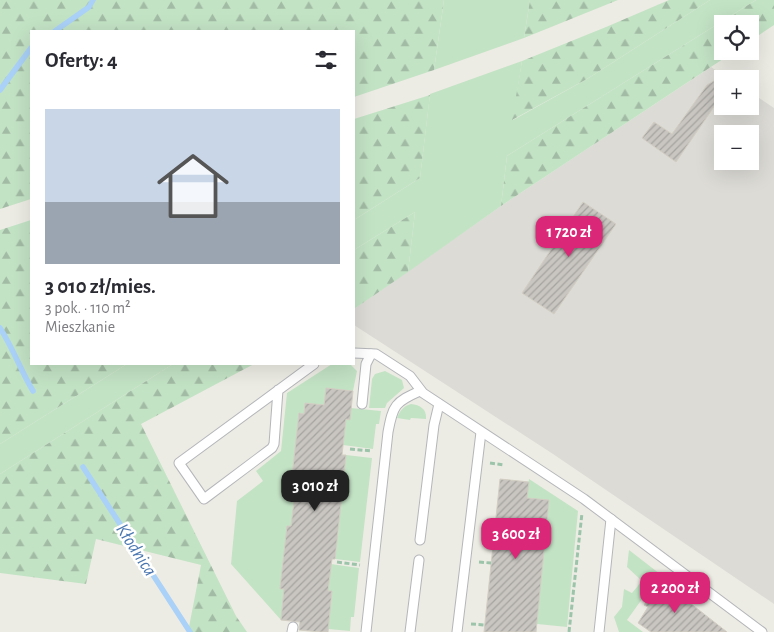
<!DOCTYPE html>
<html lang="pl">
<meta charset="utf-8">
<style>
body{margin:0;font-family:"Alegreya Sans",sans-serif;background:#f2f2f3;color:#2b2b33;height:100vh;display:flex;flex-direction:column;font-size:19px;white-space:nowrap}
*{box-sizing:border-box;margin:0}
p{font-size:16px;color:#7c7c81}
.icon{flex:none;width:28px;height:28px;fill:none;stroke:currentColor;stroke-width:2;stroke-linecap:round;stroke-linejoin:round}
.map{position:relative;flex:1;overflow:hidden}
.sheet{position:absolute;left:30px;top:30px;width:325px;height:335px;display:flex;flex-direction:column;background:#fff;border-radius:0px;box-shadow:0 5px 20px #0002}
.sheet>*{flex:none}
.buttons{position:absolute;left:714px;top:15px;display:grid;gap:10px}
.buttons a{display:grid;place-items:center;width:45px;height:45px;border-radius:0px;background:#fff;box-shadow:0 5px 20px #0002;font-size:25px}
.price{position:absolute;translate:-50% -42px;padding:0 11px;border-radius:10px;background:#db2777;color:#fff;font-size:16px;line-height:32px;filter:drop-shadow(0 1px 2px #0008)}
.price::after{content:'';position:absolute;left:50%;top:30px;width:15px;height:11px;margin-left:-8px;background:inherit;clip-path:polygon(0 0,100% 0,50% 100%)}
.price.selected{background:#222;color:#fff}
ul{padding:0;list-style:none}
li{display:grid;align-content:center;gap:10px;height:265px;padding:0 15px}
li span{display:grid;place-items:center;height:155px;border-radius:0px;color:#555}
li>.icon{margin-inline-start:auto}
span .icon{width:90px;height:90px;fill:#fffc;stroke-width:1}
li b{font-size:21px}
h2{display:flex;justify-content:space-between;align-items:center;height:60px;padding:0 15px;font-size:21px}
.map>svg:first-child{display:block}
.industrial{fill:#dcdbd6;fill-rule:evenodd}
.green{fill:#c3e3c5}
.forest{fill:url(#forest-firs)}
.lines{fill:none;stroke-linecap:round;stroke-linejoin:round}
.stream{stroke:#aad1f8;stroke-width:5.5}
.building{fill:url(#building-hatch);stroke:#d2cec3}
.lane-casing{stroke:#b4b6ba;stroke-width:11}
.path{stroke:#9cc4aa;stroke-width:3;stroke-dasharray:5 2.5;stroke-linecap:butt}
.lane{stroke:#fff;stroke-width:9}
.labels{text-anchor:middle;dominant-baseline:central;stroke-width:5;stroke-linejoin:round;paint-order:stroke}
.water-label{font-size:19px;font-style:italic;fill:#4b77b1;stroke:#fff}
</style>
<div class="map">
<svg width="774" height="632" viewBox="0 0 774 632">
<defs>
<pattern id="forest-firs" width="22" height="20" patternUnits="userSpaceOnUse" patternTransform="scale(1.25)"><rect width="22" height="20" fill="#c3e3c5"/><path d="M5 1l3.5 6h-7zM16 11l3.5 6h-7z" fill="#a2bba4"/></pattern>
<pattern id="building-hatch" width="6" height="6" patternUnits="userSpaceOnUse" patternTransform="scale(1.25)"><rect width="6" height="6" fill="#c9c6c1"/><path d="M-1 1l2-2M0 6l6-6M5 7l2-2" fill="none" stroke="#a6a4a0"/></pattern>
</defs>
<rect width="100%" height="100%" fill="#edece4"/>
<!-- industrial -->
<path class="industrial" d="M711,67L729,79H722V106H750V92L774,108V604L553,454L354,325V309L501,206ZM722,134H750V161H722Z"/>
<!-- green -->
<g class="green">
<polygon points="444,0 530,0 524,38 434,70"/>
<polygon points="710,0 756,0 507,156 501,206 408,272 415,212 354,250 354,220 420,178 430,94 522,61 513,120 587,79"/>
<polygon points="127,364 173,364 0,474 0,444"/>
<polygon points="332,364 350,364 357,371 353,391 326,388 324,405 305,403 304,414 299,413 292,476 297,476 281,620 231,564 237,501 263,481 256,471 281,451 287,393"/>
<polygon points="385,371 402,380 404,388 387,403 385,408 369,408 372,379 375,374"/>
<path d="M411,404C420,405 427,409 426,419L411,418L410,420L397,418C400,411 403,406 411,404Z"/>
<polygon points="351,408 381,411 379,424 376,424 373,449 343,445 346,419 350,420"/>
<polygon points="346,455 372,458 360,562 335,559 337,545 333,544 338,536 340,514 336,513 341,498"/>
<polygon points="529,479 578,511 567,627 537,624 527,498"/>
<polygon points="629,550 660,574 627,620 643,632 619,632 614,617 622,607 624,589 632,593 642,581 627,567"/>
<polygon points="331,564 359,568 354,617 351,617 350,631 328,629 330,613 326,612 331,605 332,592 328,591"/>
</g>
<!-- forest -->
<g class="forest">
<polygon points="0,0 444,0 434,70 354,97 354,31 31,31 31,199 0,209"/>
<polygon points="530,0 618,0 524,38"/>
<polygon points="669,0 710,0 587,79 512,120 522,61 606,27"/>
<polygon points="756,0 774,0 774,25 750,41 750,24 722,24 722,51 735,51 501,206 507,156"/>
<polygon points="430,95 420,178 354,220 354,119"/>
<polygon points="415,212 408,272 354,309 354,250"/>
<polygon points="31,220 31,364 127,364 0,444 0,230"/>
<polygon points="173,364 254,364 141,424 236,616 247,632 188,632 201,565 96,539 86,584 0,573 0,474"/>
</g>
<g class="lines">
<!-- stream -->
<g class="stream">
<polyline points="55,31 89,7 93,0"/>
<polyline points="0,90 31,48"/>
<path d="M0,328C13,348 21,371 33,391"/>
<polyline points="83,467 190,632"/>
</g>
</g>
<!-- building -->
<g class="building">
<polygon points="722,76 722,95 676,162 642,138 654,122 672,134 707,85"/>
<polygon points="583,202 616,224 554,314 522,293"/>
<polygon points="326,388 353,391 350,420 346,419 342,455 346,455 340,513 335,559 332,559 328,591 332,591 328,632 320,632 299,630 300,622 281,620 284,589 280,589 287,526 291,526 297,476 292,476 299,413 304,414 305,403 324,405"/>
<polygon points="500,479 529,482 527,498 549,500 536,632 484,632"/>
<polygon points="662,581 727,632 651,632 638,623 648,607 644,605"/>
</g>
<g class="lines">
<defs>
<g id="lane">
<polyline points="354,353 376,354 410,376 423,393 584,499 762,632"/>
<polyline points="278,390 274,444 272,448 204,499 179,463 314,364"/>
<polyline points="362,404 366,364 371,354"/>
<polyline points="420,540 434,425 439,404"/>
<polyline points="292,632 293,627"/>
<path d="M366,632L388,432C393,405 395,402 420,391"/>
<polyline points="410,632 419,560"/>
<polyline points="457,632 481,432"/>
<polyline points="599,632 611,519"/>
</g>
</defs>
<!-- lane casing -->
<use href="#lane" class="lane-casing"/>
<!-- path -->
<g class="path">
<polyline points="350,449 372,451"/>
<polyline points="490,463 504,465"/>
<polyline points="337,562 360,565"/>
<polyline points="479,562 491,563"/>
<polyline points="471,624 485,625"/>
<polyline points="569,632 582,513"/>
</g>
<!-- lane -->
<use href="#lane" class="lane"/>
</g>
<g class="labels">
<!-- water labels -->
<g class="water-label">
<text transform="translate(136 550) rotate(57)">Kłodnica</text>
</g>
</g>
</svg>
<div class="buttons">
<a><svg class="icon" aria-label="locate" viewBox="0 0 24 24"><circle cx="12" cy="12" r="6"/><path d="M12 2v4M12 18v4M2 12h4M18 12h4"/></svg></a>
<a>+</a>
<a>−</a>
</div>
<b class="price" style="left:569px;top:258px">1 720 zł</b>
<b class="price selected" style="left:315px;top:512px">3 010 zł</b>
<b class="price" style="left:516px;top:560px">3 600 zł</b>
<b class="price" style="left:675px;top:614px">2 200 zł</b>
<section class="sheet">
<h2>Oferty: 4<svg class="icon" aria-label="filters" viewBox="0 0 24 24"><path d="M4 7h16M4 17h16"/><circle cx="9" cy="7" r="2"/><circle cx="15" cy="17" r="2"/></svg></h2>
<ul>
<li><span style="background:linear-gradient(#c9d6e8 60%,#9aa5b1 0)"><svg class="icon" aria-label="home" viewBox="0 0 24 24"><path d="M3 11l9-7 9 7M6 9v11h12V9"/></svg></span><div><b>3 010 zł/mies.</b><p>3 pok. · 110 m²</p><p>Mieszkanie</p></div></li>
</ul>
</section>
</div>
